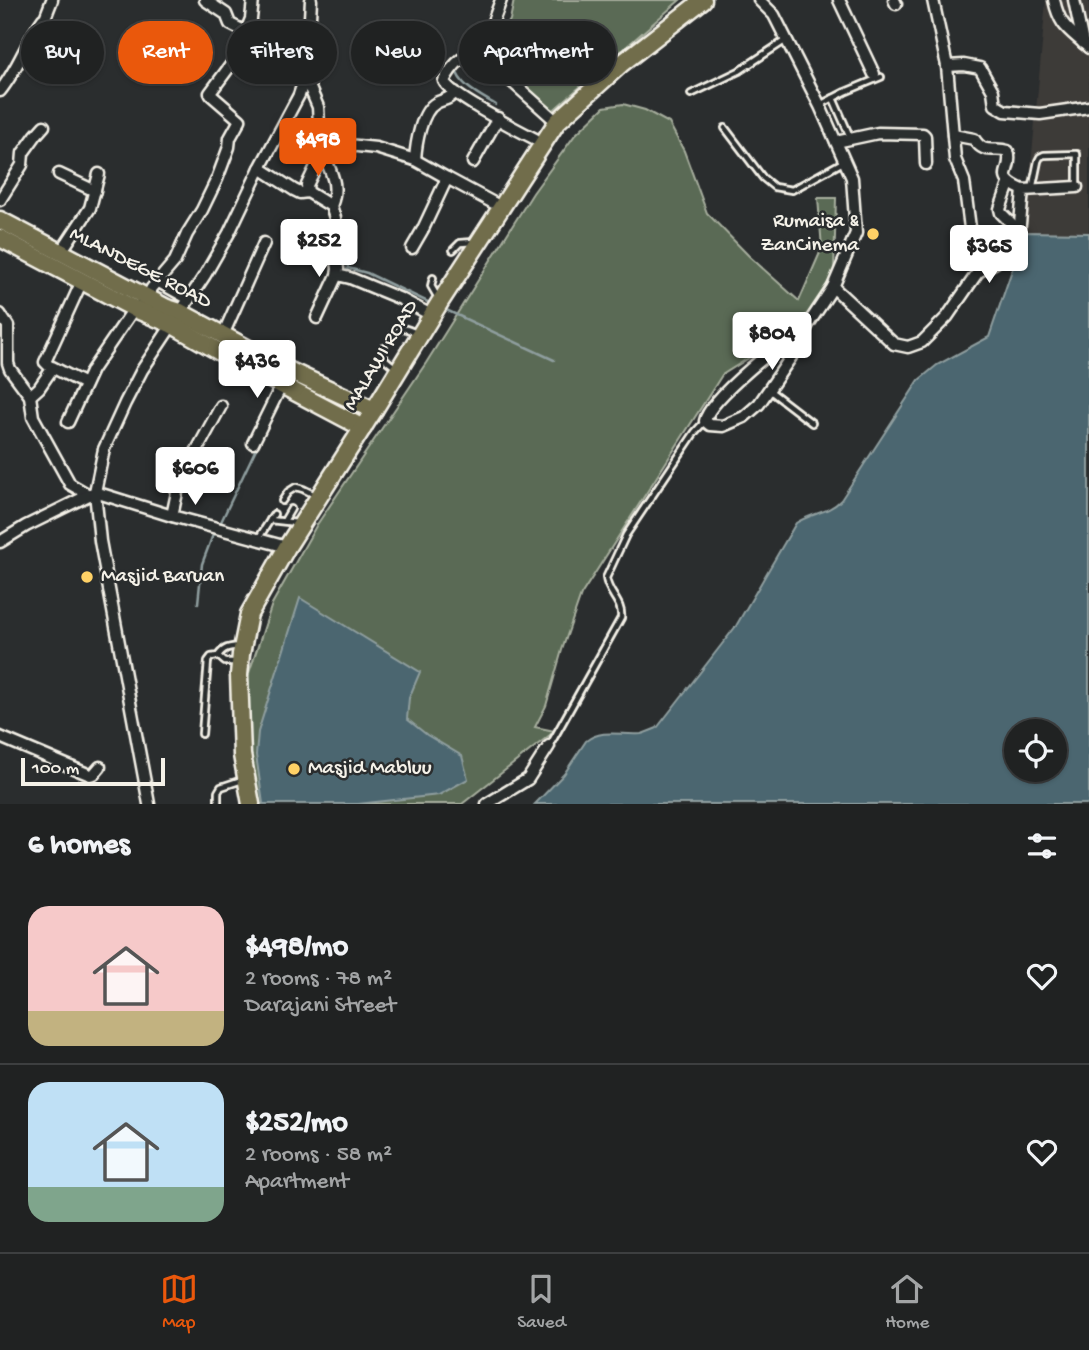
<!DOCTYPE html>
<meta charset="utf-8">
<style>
body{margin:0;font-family:"Gochi Hand",sans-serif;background:#282a2a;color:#f1f3f6;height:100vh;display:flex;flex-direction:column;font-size:26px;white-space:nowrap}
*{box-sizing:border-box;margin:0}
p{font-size:23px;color:#a2a4a5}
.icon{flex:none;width:38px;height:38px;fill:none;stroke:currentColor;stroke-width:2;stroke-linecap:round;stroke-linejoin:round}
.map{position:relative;height:804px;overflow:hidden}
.panel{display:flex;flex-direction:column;background:#202222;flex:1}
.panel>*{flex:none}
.top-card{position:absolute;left:21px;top:21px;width:700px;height:63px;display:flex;gap:14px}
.fabs{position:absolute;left:1004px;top:719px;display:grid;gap:14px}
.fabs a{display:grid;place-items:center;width:63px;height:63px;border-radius:50%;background:#202222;box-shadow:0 2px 5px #0004,0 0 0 2px #3d3f40;font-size:35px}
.scale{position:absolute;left:21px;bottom:18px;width:144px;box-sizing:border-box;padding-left:7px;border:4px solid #f4f1e8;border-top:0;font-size:19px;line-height:24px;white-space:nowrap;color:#f4f1e8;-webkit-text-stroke:5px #2a2d2e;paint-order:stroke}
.price{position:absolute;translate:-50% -60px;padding:0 16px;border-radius:7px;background:#fff;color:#222;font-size:23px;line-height:46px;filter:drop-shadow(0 2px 4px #0008)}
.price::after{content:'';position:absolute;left:50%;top:42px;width:21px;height:16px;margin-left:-10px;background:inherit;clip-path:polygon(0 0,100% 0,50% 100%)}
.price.on{background:#ea580c;color:#fff}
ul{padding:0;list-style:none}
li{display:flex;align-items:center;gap:21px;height:175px;padding:0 28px}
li+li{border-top:2px solid #3d3f40}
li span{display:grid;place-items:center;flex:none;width:196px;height:140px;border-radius:21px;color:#555}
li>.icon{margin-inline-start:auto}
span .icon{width:84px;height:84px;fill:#fffc;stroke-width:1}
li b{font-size:30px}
h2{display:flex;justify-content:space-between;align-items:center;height:84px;padding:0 28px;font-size:30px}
.chip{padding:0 24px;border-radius:32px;background:#202222;box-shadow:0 2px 5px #0004,0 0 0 2px #3d3f40;font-size:24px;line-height:63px}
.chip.on{background:#ea580c;color:#fff}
.menu{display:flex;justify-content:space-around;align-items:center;height:98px;border-top:2px solid #3d3f40;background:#202222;font-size:19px;color:#a2a4a5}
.menu a{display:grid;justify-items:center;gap:4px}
.menu .on{color:#ea580c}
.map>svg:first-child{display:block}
.built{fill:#3d3a38}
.green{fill:#5a6b54;stroke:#a7ae9e;stroke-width:2}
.water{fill:#4b666f;stroke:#8f9e9f;stroke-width:2;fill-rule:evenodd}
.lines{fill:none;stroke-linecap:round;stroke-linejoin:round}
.stream{stroke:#8f9e9f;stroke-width:2.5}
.lane-casing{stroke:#f4f1e8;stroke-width:10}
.street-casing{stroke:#f4f1e8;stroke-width:15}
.primary-casing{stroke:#f4f1e8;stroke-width:21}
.lane{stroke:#2a2d2e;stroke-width:4.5}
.street{stroke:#2a2d2e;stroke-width:10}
.primary{stroke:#716d4b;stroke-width:16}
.poi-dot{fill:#ffd166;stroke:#2a2d2e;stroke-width:2.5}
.labels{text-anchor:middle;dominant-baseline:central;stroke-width:5;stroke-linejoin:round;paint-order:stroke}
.poi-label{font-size:21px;fill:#f4f1e8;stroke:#2a2d2e;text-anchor:start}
.street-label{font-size:21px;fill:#f4f1e8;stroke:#2a2d2e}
</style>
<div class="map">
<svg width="1089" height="804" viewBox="0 0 1089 804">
<rect width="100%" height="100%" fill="#2a2d2e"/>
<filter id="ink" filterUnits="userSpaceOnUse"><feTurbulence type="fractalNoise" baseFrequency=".0143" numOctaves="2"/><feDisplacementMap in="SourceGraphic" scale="14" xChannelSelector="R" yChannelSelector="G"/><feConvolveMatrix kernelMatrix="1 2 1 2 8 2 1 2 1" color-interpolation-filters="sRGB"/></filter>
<g filter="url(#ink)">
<!-- built -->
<polygon class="built" points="1046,0 1089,0 1089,233 1025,232"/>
<!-- green -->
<g class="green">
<polygon points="514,0 680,0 550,113 523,84 490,56 510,20"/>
<polygon points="623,104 645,110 669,123 684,151 707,213 749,256 799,301 822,248 818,198 836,198 834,273 826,292 807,321 722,375 581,595 562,650 546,706 535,727 555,731 462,804 258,804 250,757 247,679 272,604 316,526 426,363 533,193 575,135 604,107"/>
</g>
<!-- water -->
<g class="water">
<path d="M1025,232L1089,233V804H535L564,774L586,741C602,728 623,736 641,734C646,733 652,730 657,728L736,626L796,523C811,513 829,513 841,500L919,380L937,365L989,337ZM1017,732H1055V770H1017Z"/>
<polygon points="300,598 420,672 409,698 407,719 427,735 462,756 468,779 439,795 358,804 263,804 256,755 258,732"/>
</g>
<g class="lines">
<!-- stream -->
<g class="stream">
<polyline points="458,56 468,33 486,34"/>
<path d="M456,69C459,86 482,96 496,105"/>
<path d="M336,203C337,209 340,215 341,220C345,236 345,252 348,268L345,275"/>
<polyline points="348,268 367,273 432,304"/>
<polyline points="332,299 342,280"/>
<polyline points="444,309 554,360"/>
<polyline points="221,522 262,436"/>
<polyline points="198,603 202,564 214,532"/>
</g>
<defs>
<g id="lane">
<polyline points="691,94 739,71 786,40"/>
<polyline points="833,98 851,139"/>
<polyline points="820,105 845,92 881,77"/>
<polyline points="725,128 763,178 774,187 792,190 843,162"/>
<polyline points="1032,190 1038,161 1040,157 1044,155 1077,154 1077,186"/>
<polyline points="453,250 460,243 474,242"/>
<polyline points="433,278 431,286 438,298"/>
<path d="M390,339C400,325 404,327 418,334"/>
<path d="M384,348C381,358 387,361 395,367"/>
<polyline points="769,390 812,423"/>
<polyline points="282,501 288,492 296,487 303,489 315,495"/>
<polyline points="270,520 297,523"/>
<polyline points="284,521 291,509"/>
<polyline points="258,539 274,514"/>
<polyline points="218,656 225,662 236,662"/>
<path d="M202,734L208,661L211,657L218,656C224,647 230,647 240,646"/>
<path d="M550,745L621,618C623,602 608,594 606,578L626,535L695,432L705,421"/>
<polyline points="218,804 218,792 221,787 242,780"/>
</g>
<g id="street">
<polyline points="205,0 226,14 230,24 246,32"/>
<path d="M759,0L774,15L820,106L852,178L856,233L833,287L809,323L791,357L759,404L744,417L723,426L710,425L705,421C709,398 787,338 809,323"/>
<polyline points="839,0 874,74"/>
<polyline points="894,0 896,4"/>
<path d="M1054,0C1060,28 1070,30 1089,48"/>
<polyline points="1074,0 1083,43"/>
<polyline points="481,54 501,0"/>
<polyline points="947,66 964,65 980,68 993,91 995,105 1005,111 1040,114 1089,107"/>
<polyline points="307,75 309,86 318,107 320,142 323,152 307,185 308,192 331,206 335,218 334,237 338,269 337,275"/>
<path d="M0,91C18,69 26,42 43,19L45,18L52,0"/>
<path d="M953,135L974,139C985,156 993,146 1008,151C1015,172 991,176 1023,190"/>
<polyline points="320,142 376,148 415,160 447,178"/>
<polyline points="836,142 878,133 923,134 925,136 926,164"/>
<path d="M543,143C524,133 450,96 444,81C452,66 463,52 481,54L557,122"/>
<path d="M323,152C330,172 340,184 331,206"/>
<path d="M415,160C416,144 421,111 436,103C444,99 449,100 455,92"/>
<polyline points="473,162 498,118"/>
<polyline points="260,168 294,190 300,193 308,192"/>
<polyline points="59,174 95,191"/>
<polyline points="1009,184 1000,209 1001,213 1017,229"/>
<polyline points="0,200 22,165 23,153 36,135 44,126"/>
<polyline points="412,248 423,229 447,178 501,207"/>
<polyline points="61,252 90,208 99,174"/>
<polyline points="978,272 996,262 1020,224 1023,190 1077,187"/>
<polyline points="157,281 189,299"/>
<polyline points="833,287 894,344 908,347 922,342 947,317 978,272 977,259 972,244 964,181 955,159 947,66 933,0"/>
<polyline points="0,314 8,326 8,363 10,369 30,396 33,417 70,484 89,495"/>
<polyline points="317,318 337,275 350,278 401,299 431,315"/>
<polyline points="223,335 264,243"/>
<polyline points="52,367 85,384"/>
<polyline points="30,396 39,388 52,369 45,362 82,281"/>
<polyline points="68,422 92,370 131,313 147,297 152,288 175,261 187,234 202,210 217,179 229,147 230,138 240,120 211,95 210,93 233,62 251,19 253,0"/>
<polyline points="253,443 284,380"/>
<polyline points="172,516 179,483 221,406"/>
<polyline points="0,542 26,526 95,492 172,516 287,547"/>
<polyline points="0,737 90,775 94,774 100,767"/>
<polyline points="149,804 100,541 95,492 104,449 125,403 142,370 205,275 229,233 260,168 299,95 307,72 311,0"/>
<polyline points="487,804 528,779 549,746"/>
</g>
<g id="primary">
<polyline points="0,220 167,308 180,312 288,370 374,410"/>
<polyline points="0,238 135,309 171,324 225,355 363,428"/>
<polyline points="251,804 242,755 239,675 241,654 249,614 287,547 374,410 440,302 557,122 621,64 703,0"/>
</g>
</defs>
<!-- lane casing -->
<use href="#lane" class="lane-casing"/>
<!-- street casing -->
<use href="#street" class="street-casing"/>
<!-- primary casing -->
<use href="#primary" class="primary-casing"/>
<!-- lane -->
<use href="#lane" class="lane"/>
<!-- street -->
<use href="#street" class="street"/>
<!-- primary -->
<use href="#primary" class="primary"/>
</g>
</g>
<!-- markers -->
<g class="poi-dot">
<circle cx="873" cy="234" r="7"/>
<circle cx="87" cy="577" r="7"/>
<circle cx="294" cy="769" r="7"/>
</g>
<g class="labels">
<!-- poi labels -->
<g class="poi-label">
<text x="859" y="222" text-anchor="end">Rumaisa &amp;<tspan x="859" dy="24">ZanCinema</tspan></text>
<text x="101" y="577">Masjid Baruan</text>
<text x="308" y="769">Masjid Mabluu</text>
</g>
<!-- street labels -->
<g class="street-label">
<text transform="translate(140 269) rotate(27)">MLANDEGE ROAD</text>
<text transform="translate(382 356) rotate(-59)">MALAWI ROAD</text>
</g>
</g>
</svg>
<div class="fabs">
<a><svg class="icon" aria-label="locate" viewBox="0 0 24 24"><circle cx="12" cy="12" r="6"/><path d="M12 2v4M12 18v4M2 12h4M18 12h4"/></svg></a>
</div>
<div class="scale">100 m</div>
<b class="price on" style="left:318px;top:178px">$498</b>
<b class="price" style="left:319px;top:279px">$252</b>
<b class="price" style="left:989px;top:285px">$365</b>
<b class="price" style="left:772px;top:372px">$804</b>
<b class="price" style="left:257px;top:400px">$436</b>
<b class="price" style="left:195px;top:507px">$606</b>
<div class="top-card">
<a class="chip">Buy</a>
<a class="chip on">Rent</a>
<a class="chip">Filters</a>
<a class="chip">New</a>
<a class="chip">Apartment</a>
</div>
</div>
<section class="panel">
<h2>6 homes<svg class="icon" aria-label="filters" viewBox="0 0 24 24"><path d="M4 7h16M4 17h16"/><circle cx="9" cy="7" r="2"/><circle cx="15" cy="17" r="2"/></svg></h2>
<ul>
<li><span style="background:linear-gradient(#f6c9c9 75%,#c2b280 0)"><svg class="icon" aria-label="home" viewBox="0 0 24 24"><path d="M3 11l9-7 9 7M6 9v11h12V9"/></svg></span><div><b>$498/mo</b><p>2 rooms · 78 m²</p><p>Darajani Street</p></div><svg class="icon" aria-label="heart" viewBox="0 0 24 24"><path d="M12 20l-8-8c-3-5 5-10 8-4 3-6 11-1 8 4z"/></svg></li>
<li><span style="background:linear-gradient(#bfe0f5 75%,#7fa58c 0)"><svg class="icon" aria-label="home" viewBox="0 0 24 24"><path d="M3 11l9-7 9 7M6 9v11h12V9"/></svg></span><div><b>$252/mo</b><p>2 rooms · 58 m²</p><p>Apartment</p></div><svg class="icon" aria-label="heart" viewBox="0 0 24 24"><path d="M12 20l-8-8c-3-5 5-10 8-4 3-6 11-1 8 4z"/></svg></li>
</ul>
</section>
<nav class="menu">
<a class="on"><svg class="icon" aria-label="map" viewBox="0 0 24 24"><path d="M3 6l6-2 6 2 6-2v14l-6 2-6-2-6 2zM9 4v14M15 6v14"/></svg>Map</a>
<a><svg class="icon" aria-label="saved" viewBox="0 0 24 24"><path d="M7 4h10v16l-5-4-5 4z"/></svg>Saved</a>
<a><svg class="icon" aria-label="home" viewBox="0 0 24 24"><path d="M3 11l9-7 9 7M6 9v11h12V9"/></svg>Home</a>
</nav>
